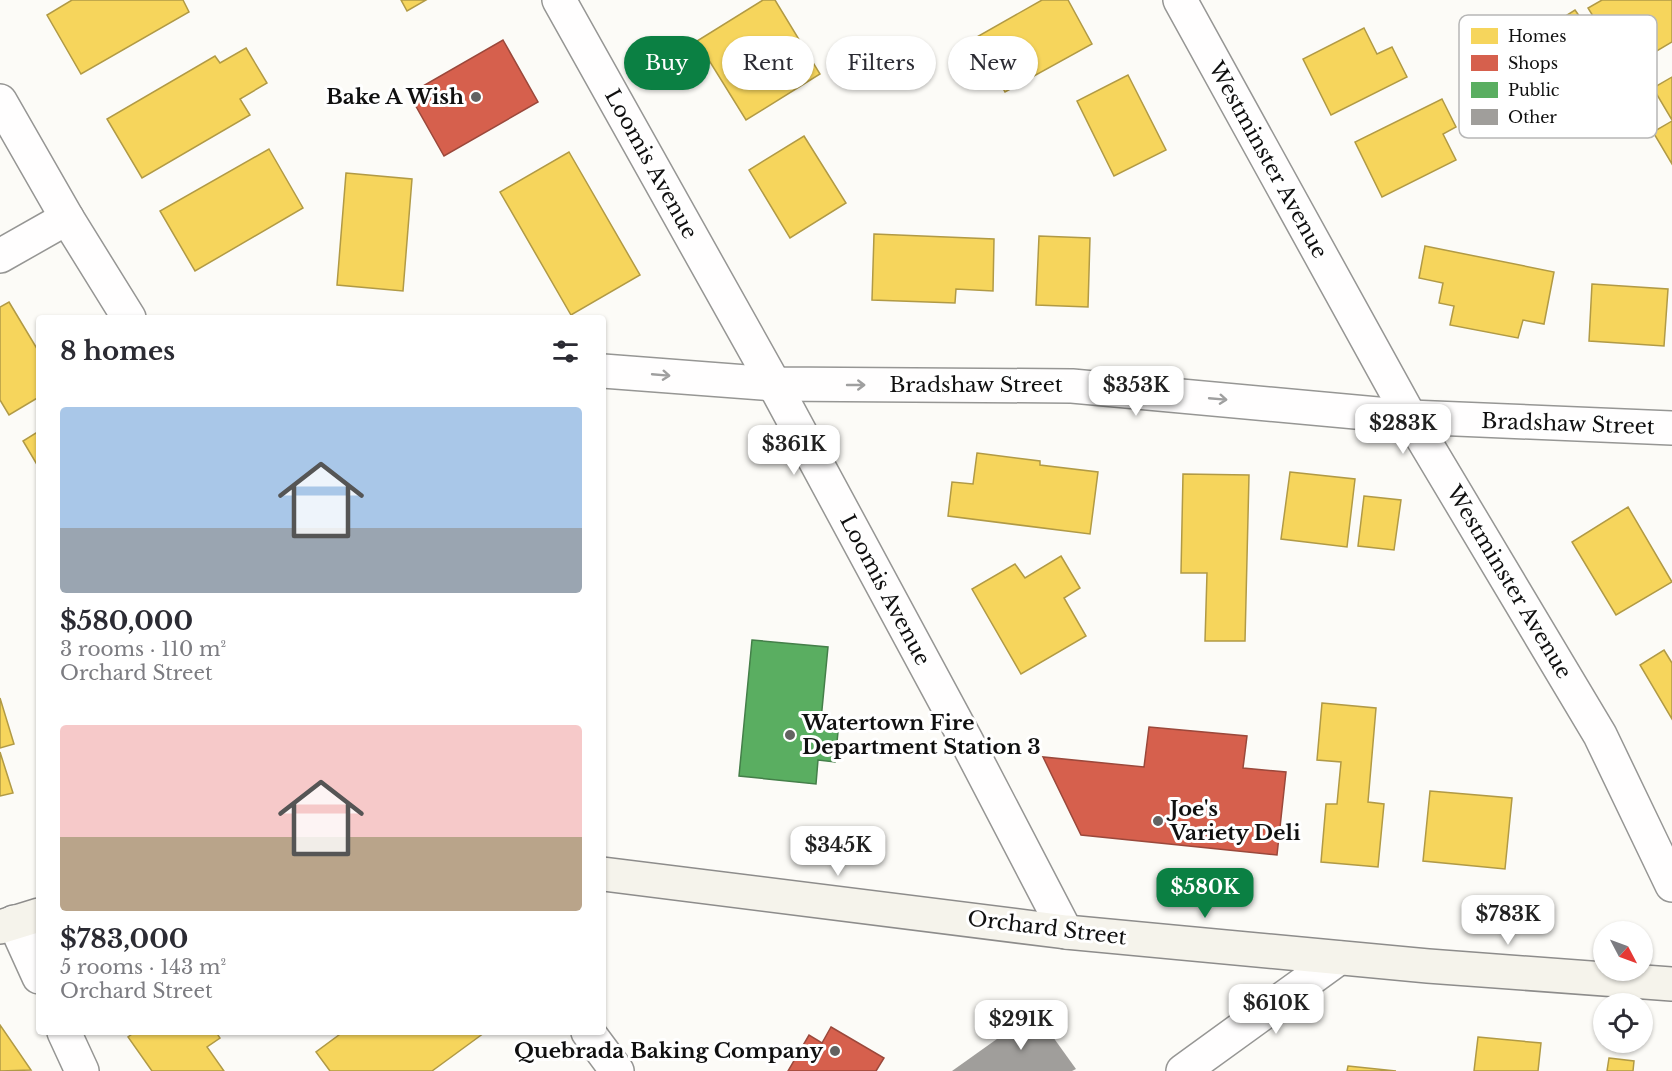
<!DOCTYPE html>
<meta charset="utf-8">
<style>
body{margin:0;font-family:"Libre Baskerville",serif;background:#f2f2f3;color:#2b2b33;height:100vh;display:flex;flex-direction:column;font-size:22px;white-space:nowrap}
*{box-sizing:border-box;margin:0}
p{font-size:20px;color:#7c7c81}
.icon{flex:none;width:33px;height:33px;fill:none;stroke:currentColor;stroke-width:2;stroke-linecap:round;stroke-linejoin:round}
.map{position:relative;flex:1;overflow:hidden}
.drawer{position:absolute;left:36px;top:315px;width:570px;height:720px;display:flex;flex-direction:column;background:#fff;border-radius:6px;box-shadow:0 2px 4px #0004}
.drawer>*{flex:none}
.guide{position:absolute;left:624px;top:36px;width:570px;height:54px;display:flex;gap:12px}
.needle{width:39px;rotate:131deg}
.tools{position:absolute;left:1593px;top:921px;display:grid;gap:12px}
.tools a{display:grid;place-items:center;width:60px;height:60px;border-radius:50%;background:#fff;box-shadow:0 2px 4px #0004;font-size:30px}
.price{position:absolute;translate:-50% -51px;padding:0 14px;border-radius:12px;background:#fff;color:#222;font-size:20px;line-height:39px;filter:drop-shadow(0 2px 3px #0008)}
.price::after{content:'';position:absolute;left:50%;top:36px;width:18px;height:14px;margin-left:-9px;background:inherit;clip-path:polygon(0 0,100% 0,50% 100%)}
.price.selected{background:#0b8043;color:#fff}
ul{padding:0;list-style:none}
li{display:grid;align-content:center;gap:12px;height:318px;padding:0 24px}
li span{display:grid;place-items:center;height:186px;border-radius:6px;color:#555}
li>.icon{margin-inline-start:auto}
span .icon{width:108px;height:108px;fill:#fffc;stroke-width:1}
li b{font-size:26px}
h2{display:flex;justify-content:space-between;align-items:center;height:72px;padding:0 24px;font-size:26px}
.tag{padding:0 21px;border-radius:27px;background:#fff;box-shadow:0 2px 4px #0004;font-size:21px;line-height:54px}
.tag.selected{background:#0b8043;color:#fff}
.map>svg:first-child{display:block}
.homes{fill:#f6d55c;stroke:#b19a45;stroke-width:1.5}
.shops{fill:#d6604d;stroke:#9b483b;stroke-width:1.5}
.public{fill:#5aae61;stroke:#447f49;stroke-width:1.5}
.building{fill:#a09e9b}
.lines{fill:none;stroke-linecap:round;stroke-linejoin:round}
.minor-casing{stroke:#969694;stroke-width:36}
.tertiary-casing{stroke:#969694;stroke-width:36}
.secondary-casing{stroke:#8d8c8b;stroke-width:36}
.minor{stroke:#fffefe;stroke-width:33}
.tertiary{stroke:#fffefe;stroke-width:33}
.secondary{stroke:#f5f3eb;stroke-width:33}
.oneway{stroke:#9f9f9f}
.poi-dot{fill:#636261;stroke:#fff;stroke-width:2}
.labels{text-anchor:middle;dominant-baseline:central;stroke-width:6;stroke-linejoin:round;paint-order:stroke}
.poi-label{font-size:21px;font-weight:bold;fill:#101010;stroke:#fff;text-anchor:end}
.street-label{font-size:21px;fill:#101010;stroke:#fff}
.key{fill:#fff;stroke:#b7b7b7;stroke-width:1.5}
.key-label{font-size:16px;fill:#101010}
</style>
<div class="map">
<svg width="1672" height="1071" viewBox="0 0 1672 1071">
<rect width="100%" height="100%" fill="#fcfbf7"/>
<!-- homes -->
<g class="homes">
<polygon points="72,0 183,0 189,12 81,74 47,15"/>
<polygon points="401,0 426,0 407,11"/>
<polygon points="763,0 775,0 820,74 746,120 697,41"/>
<polygon points="1042,0 1068,0 1092,44 1005,92 975,38"/>
<polygon points="1602,0 1672,0 1672,42 1645,58 1624,23 1604,34 1588,8"/>
<polygon points="1575,10 1599,44 1580,57 1556,22"/>
<polygon points="1364,28 1377,54 1392,47 1407,77 1331,115 1303,59"/>
<polygon points="246,48 267,83 240,99 250,115 142,178 107,119 215,56 220,63"/>
<polygon points="1128,75 1166,150 1114,176 1077,101"/>
<polygon points="1672,77 1672,120 1653,88"/>
<polygon points="1442,99 1456,127 1443,134 1456,160 1382,197 1355,142"/>
<polygon points="1672,121 1672,164 1653,132"/>
<polygon points="804,136 846,203 790,238 749,170"/>
<polygon points="269,149 303,208 195,271 160,211"/>
<polygon points="569,152 640,275 571,315 500,192"/>
<polygon points="346,173 412,179 403,291 337,285"/>
<polygon points="874,234 994,239 993,291 956,289 955,303 872,300"/>
<polygon points="1039,236 1090,238 1088,307 1036,305"/>
<polygon points="1425,246 1554,272 1544,324 1523,320 1518,338 1450,325 1454,306 1439,303 1443,283 1419,278"/>
<polygon points="1592,284 1668,289 1664,346 1589,341"/>
<polygon points="9,302 39,352 39,397 9,415 0,400 0,307"/>
<polygon points="39,431 39,468 23,441"/>
<polygon points="977,453 1040,461 1040,465 1098,472 1090,534 948,516 952,482 973,484"/>
<polygon points="1290,472 1355,479 1347,547 1281,539"/>
<polygon points="1183,474 1249,475 1245,641 1205,641 1207,573 1181,573"/>
<polygon points="1364,496 1401,500 1394,550 1358,546"/>
<polygon points="1628,507 1672,582 1616,615 1572,542"/>
<polygon points="1061,556 1080,588 1064,598 1086,636 1021,674 972,589 1015,564 1025,578"/>
<polygon points="1664,650 1672,663 1672,719 1640,665"/>
<polygon points="0,698 14,744 0,748"/>
<polygon points="1322,703 1376,708 1368,802 1384,804 1378,867 1321,862 1326,804 1337,804 1341,762 1317,760"/>
<polygon points="0,752 13,793 0,796"/>
<polygon points="1430,791 1512,798 1505,869 1423,861"/>
<polygon points="0,1025 31,1070 0,1071"/>
<polygon points="135,1032 216,1032 220,1038 207,1047 224,1071 152,1071 128,1037"/>
<polygon points="343,1032 483,1032 484,1033 432,1071 330,1071 316,1052"/>
<polygon points="1478,1037 1541,1043 1538,1071 1474,1071"/>
<polygon points="1609,1058 1634,1061 1633,1071 1607,1071"/>
<polygon points="1348,1066 1396,1071 1347,1071"/>
</g>
<!-- shops -->
<g class="shops">
<polygon points="503,40 538,102 444,156 409,94"/>
<polygon points="1149,727 1247,736 1243,768 1286,772 1277,855 1081,835 1043,757 1144,767"/>
<polygon points="831,1027 884,1058 876,1071 788,1071 809,1035 822,1043"/>
</g>
<!-- public -->
<polygon class="public" points="752,640 828,647 821,720 839,722 835,762 818,760 816,784 739,776"/>
<!-- building -->
<polygon class="building" points="1035,1012 1076,1069 1072,1071 952,1071"/>
<g class="lines">
<defs>
<g id="minor">
<polyline points="559,0 774,384 966,740 1066,932"/>
<polyline points="1180,0 1410,417 1600,735 1672,885"/>
<polyline points="0,256 67,218"/>
<polyline points="603,371 774,384 1072,386 1410,417 1672,428"/>
<polyline points="14,922 39,977"/>
<polyline points="64,1032 82,1071"/>
<polyline points="1183,1071 1339,958"/>
</g>
<g id="tertiary">
<polyline points="0,101 67,218 129,318"/>
<polyline points="588,1032 617,1071"/>
</g>
<g id="secondary">
<polyline points="603,874 1066,932 1428,966 1672,984"/>
<polyline points="0,927 39,915"/>
</g>
</defs>
<!-- minor casing -->
<use href="#minor" class="minor-casing"/>
<!-- tertiary casing -->
<use href="#tertiary" class="tertiary-casing"/>
<!-- secondary casing -->
<use href="#secondary" class="secondary-casing"/>
<!-- minor -->
<use href="#minor" class="minor"/>
<!-- tertiary -->
<use href="#tertiary" class="tertiary"/>
<!-- secondary -->
<use href="#secondary" class="secondary"/>
</g>
<!-- one-way arrows -->
<defs><path id="oneway-shaft" d="M-6 0H5M1.5-3L5.5 0L1.5 3" fill="none" stroke-width="1.6" stroke-linecap="round" stroke-linejoin="round" transform="scale(1.5)"/></defs>
<g class="oneway">
<use href="#oneway-shaft" transform="translate(661 375) rotate(5)"/>
<use href="#oneway-shaft" transform="translate(856 385)"/>
<use href="#oneway-shaft" transform="translate(1218 399) rotate(5)"/>
</g>
<!-- markers -->
<g class="poi-dot">
<circle cx="476" cy="97" r="6"/>
<circle cx="790" cy="735" r="6"/>
<circle cx="1158" cy="821" r="6"/>
<circle cx="835" cy="1051" r="6"/>
</g>
<g class="labels">
<!-- poi labels -->
<g class="poi-label">
<text x="464" y="97">Bake A Wish</text>
<text x="802" y="723" text-anchor="start">Watertown Fire<tspan x="802" dy="24">Department Station 3</tspan></text>
<text x="1170" y="809" text-anchor="start">Joe's<tspan x="1170" dy="24">Variety Deli</tspan></text>
<text x="823" y="1051">Quebrada Baking Company</text>
</g>
<!-- street labels -->
<g class="street-label">
<text transform="translate(1268 160) rotate(61)">Westminster Avenue</text>
<text transform="translate(651 164) rotate(61)">Loomis Avenue</text>
<text x="976" y="385">Bradshaw Street</text>
<text transform="translate(1568 424) rotate(2)">Bradshaw Street</text>
<text transform="translate(1509 582) rotate(59)">Westminster Avenue</text>
<text transform="translate(885 590) rotate(62)">Loomis Avenue</text>
<text transform="translate(1047 928) rotate(7)">Orchard Street</text>
</g>
</g>
<!-- legend -->
<rect x="1459" y="15" width="198" height="123" rx="9" class="key"/>
<rect x="1471" y="28" width="27" height="16" fill="#f6d55c"/>
<rect x="1471" y="55" width="27" height="16" fill="#d6604d"/>
<rect x="1471" y="82" width="27" height="16" fill="#5aae61"/>
<rect x="1471" y="109" width="27" height="16" fill="#a09e9b"/>
<g class="key-label">
<text x="1508" y="42">Homes</text>
<text x="1508" y="69">Shops</text>
<text x="1508" y="96">Public</text>
<text x="1508" y="123">Other</text>
</g>
</svg>
<div class="tools">
<a><svg class="needle" viewBox="-14 -14 28 28"><path d="M0-13l5 13h-10z" fill="#e53935"/><path d="M0 13l5-13h-10z" fill="#7c7c81"/></svg></a>
<a><svg class="icon" aria-label="locate" viewBox="0 0 24 24"><circle cx="12" cy="12" r="6"/><path d="M12 2v4M12 18v4M2 12h4M18 12h4"/></svg></a>
</div>
<b class="price" style="left:1136px;top:417px">$353K</b>
<b class="price" style="left:1403px;top:455px">$283K</b>
<b class="price" style="left:794px;top:476px">$361K</b>
<b class="price" style="left:838px;top:877px">$345K</b>
<b class="price selected" style="left:1205px;top:919px">$580K</b>
<b class="price" style="left:1508px;top:946px">$783K</b>
<b class="price" style="left:1276px;top:1035px">$610K</b>
<b class="price" style="left:1021px;top:1051px">$291K</b>
<div class="guide">
<a class="tag selected">Buy</a>
<a class="tag">Rent</a>
<a class="tag">Filters</a>
<a class="tag">New</a>
</div>
<section class="drawer">
<h2>8 homes<svg class="icon" aria-label="filters" viewBox="0 0 24 24"><path d="M4 7h16M4 17h16"/><circle cx="9" cy="7" r="2"/><circle cx="15" cy="17" r="2"/></svg></h2>
<ul>
<li><span style="background:linear-gradient(#a9c7e8 65%,#9aa5b1 0)"><svg class="icon" aria-label="home" viewBox="0 0 24 24"><path d="M3 11l9-7 9 7M6 9v11h12V9"/></svg></span><div><b>$580,000</b><p>3 rooms · 110 m²</p><p>Orchard Street</p></div></li>
<li><span style="background:linear-gradient(#f6c9c9 60%,#b9a48a 0)"><svg class="icon" aria-label="home" viewBox="0 0 24 24"><path d="M3 11l9-7 9 7M6 9v11h12V9"/></svg></span><div><b>$783,000</b><p>5 rooms · 143 m²</p><p>Orchard Street</p></div></li>
</ul>
</section>
</div>
